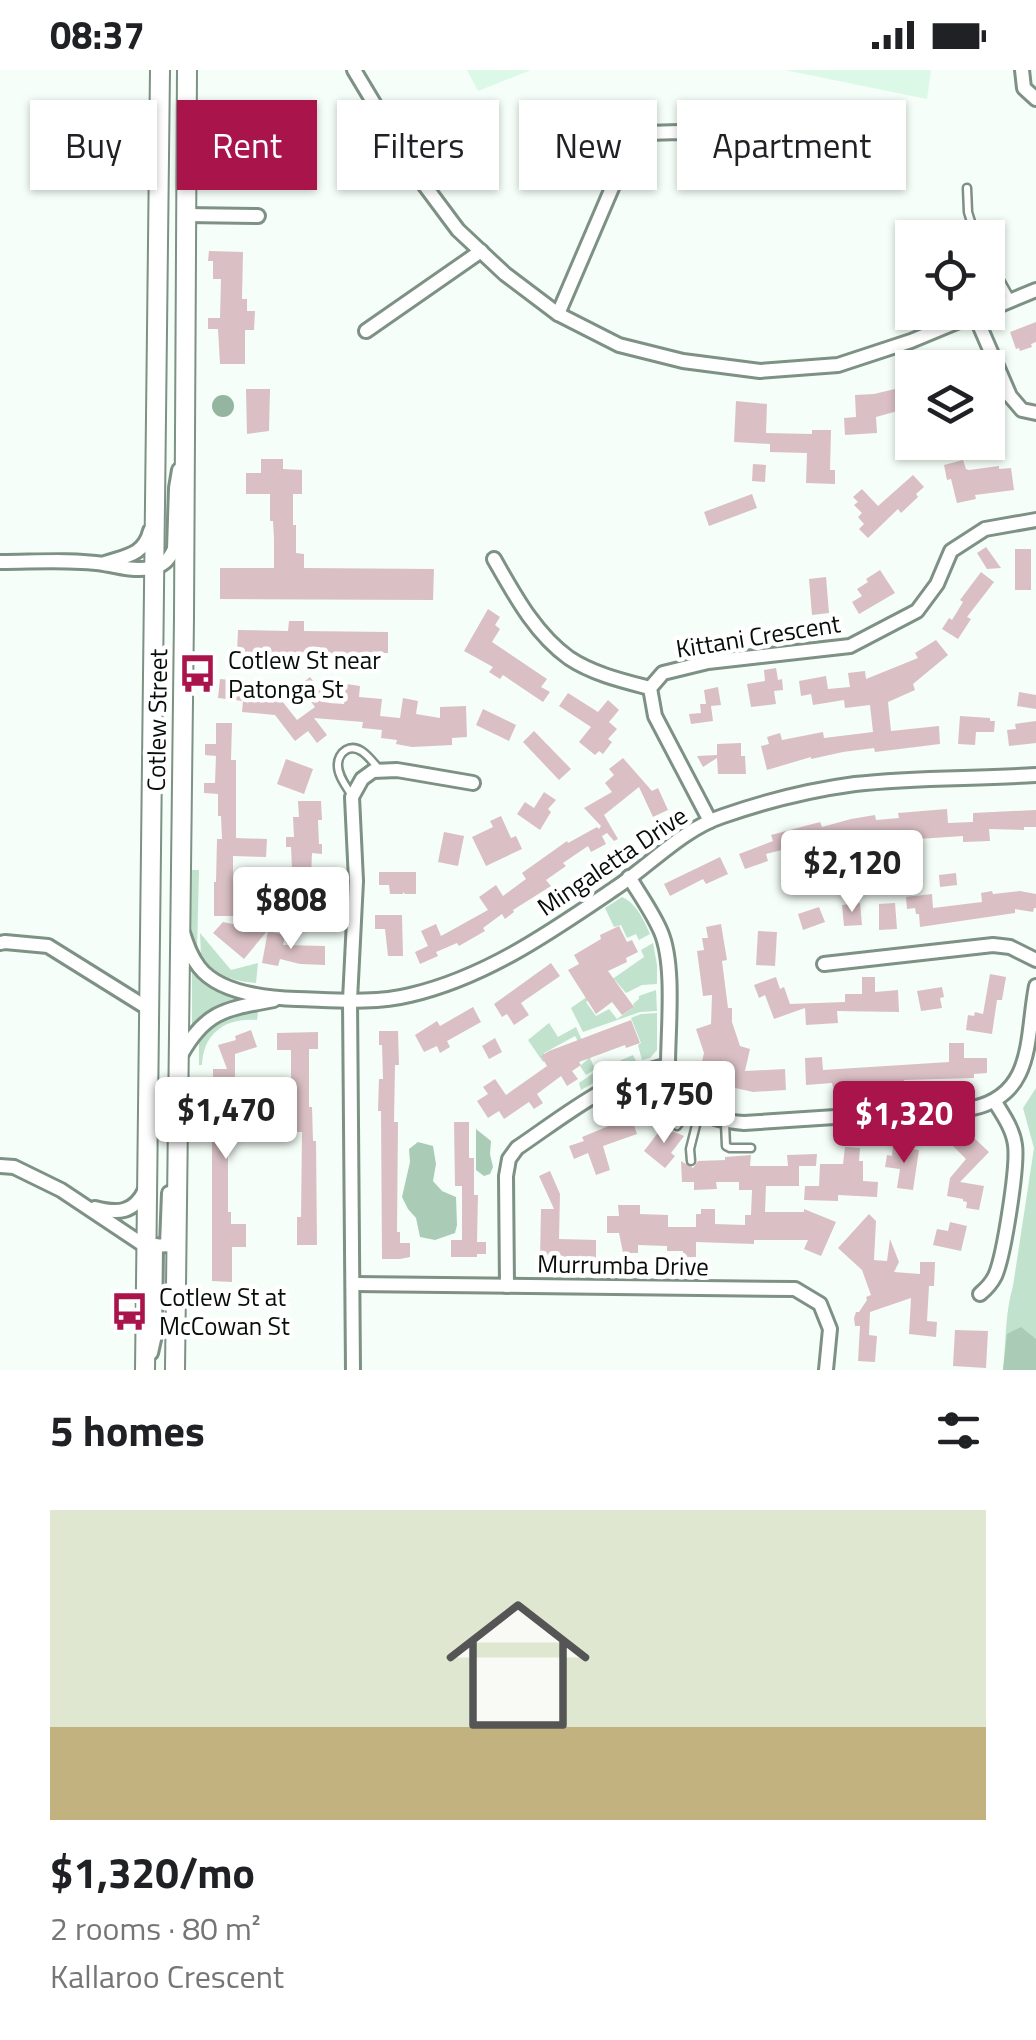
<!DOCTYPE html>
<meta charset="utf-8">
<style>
body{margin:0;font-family:"Titillium Web",sans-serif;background:#f6f6f6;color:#202124;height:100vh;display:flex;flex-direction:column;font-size:38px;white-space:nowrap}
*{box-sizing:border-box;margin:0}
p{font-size:32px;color:#757577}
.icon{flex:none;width:55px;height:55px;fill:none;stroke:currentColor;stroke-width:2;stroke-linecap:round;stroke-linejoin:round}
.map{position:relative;height:1300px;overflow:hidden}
.drawer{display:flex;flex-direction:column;background:#fff;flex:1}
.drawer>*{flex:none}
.top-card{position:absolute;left:30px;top:30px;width:978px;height:90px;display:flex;gap:20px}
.controls{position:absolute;left:895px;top:150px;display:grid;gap:20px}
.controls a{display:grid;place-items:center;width:110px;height:110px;border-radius:0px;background:#fff;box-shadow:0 2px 8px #0004;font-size:50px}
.price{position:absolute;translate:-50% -85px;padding:0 22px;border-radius:10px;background:#fff;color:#222;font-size:32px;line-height:65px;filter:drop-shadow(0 2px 5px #0008)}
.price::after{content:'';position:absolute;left:50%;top:60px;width:30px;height:22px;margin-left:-15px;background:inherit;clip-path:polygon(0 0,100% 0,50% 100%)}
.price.on{background:#a9154b;color:#fff}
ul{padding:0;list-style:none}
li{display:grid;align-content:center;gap:20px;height:530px;padding:0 50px}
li+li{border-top:2px solid #e0e0e0}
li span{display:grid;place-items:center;height:310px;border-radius:0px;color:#555}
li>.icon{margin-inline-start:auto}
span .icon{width:180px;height:180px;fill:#fffc;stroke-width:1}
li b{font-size:42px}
h2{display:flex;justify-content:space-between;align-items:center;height:120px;padding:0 50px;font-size:42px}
.chip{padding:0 35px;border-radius:0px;background:#fff;box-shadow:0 2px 8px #0004;font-size:35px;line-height:90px}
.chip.on{background:#a9154b;color:#fff}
.status{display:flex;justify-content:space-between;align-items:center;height:70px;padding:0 50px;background:#fff;direction:ltr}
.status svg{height:28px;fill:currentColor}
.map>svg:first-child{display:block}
.built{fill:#dbf9e6}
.green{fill:#c1e2cd}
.forest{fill:#aaccb6}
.water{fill:#94b5a0}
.building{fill:#dac0c4}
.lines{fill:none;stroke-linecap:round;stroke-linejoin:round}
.service-casing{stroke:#7d9184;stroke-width:11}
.minor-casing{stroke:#7d9184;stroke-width:18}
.secondary-casing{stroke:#7d9184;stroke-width:22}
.service{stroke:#fff;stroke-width:6}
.minor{stroke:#fff;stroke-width:12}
.secondary{stroke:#fff;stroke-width:18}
.labels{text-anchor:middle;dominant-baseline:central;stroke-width:9;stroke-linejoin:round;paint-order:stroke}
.street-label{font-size:25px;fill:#070e0a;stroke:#fff}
.poi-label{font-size:25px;fill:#070e0a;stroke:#fff;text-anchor:start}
</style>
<div class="status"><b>08:37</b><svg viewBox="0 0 49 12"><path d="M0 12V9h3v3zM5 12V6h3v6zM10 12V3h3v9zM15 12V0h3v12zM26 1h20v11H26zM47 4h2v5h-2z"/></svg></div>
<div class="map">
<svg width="1036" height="1300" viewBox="0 0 1036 1300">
<rect width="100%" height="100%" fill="#f5fef8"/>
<!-- built -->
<g class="built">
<polygon points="467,0 531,0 478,21"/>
<polygon points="785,0 931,0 927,29"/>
</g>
<!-- green -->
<g class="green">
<polygon points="191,800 199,800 197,880 191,861"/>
<path d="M622,827C636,833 644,850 650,864L639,870L636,864L627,868L621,855L614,857L605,838Z"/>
<path d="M200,863L231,900L258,893L256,913C233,911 215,906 201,886Z"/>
<polygon points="653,873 657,895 657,914 642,915 626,923 615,910 586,932 596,946 609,939 617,949 634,937 633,934 639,929 639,926 656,920 657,941 640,942 583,962 571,938 644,887 641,880"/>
<path d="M192,901L215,919L239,927V930C219,934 206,942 192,957Z"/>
<path d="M258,942L257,950C226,947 203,963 202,995H199V968C217,948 231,942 258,942Z"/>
<polygon points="657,943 657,980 650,988 642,990 638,975 641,973 631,948 641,944"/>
<polygon points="549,953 558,967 576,957 595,999 586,1005 580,996 588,989 575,966 544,983 547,989 543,992 528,970"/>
<polygon points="633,985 637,993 609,1004 581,1020 579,1013 598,1000"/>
<path d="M1036,1018V1300H1003C1006,1272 1005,1243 1013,1216L1034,1078L1023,1038Z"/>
</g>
<!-- forest -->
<g class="forest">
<polygon points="476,1059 491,1071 490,1084 493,1097 490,1104 484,1106 476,1100"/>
<polygon points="418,1072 433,1076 436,1094 433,1111 442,1121 456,1127 457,1155 455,1163 435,1170 420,1167 416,1148 408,1139 402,1127 410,1092 409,1079"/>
<polygon points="1021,1257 1036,1269 1036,1300 1003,1300 1007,1264"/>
</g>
<!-- water -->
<circle class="water" cx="223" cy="336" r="11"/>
<!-- building -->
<g class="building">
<polygon points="209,181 243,182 242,229 247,229 247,241 255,241 254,260 245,260 245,294 220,294 218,259 208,259 208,248 220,248 221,209 213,209 213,191 208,191"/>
<polygon points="1036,252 1036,272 1031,274 1032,277 1020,281 1019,278 1016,279 1010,262"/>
<polygon points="246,319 270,319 269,361 247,364"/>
<polygon points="895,319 901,340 876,347 877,363 845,365 844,348 856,347 855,325 874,324"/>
<polygon points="736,331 767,334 766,363 812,364 812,360 831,360 830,400 835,400 835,414 806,413 807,383 770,382 770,374 734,372"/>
<polygon points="261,389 283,389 283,399 302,400 302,424 293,424 293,455 296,455 296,483 304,484 304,498 434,499 433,530 220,529 220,498 274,498 274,468 273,451 270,451 270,424 246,424 246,403 261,403"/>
<polygon points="963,390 966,399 969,400 999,396 999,399 1011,398 1014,420 975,425 976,429 957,433 951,409 947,410 944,395"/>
<polygon points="753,394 766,395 765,412 752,411"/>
<polygon points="913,405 924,417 916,424 918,427 901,443 898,439 868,468 859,459 864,454 858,447 862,443 854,435 858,432 853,427 862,419 878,436"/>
<polygon points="752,424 757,438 709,456 704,442"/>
<polygon points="986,477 1001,498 987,499 977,483"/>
<rect x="1015" y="479" width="16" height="41"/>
<polygon points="880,500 895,523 859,544 852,532 862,526 857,519 868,512 866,509"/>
<polygon points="981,502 994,512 967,547 971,549 958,569 942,559 949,548 952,550 963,532 960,530"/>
<polygon points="826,507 829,543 812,545 809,509"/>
<polygon points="488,539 500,547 495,555 500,559 492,572 547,609 541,617 550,622 543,632 503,605 500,609 489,602 493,597 464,581"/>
<polygon points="289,551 304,551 304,561 388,562 388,583 374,583 374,587 353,587 353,584 237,583 238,560 288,561"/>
<polygon points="936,570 948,585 913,614 915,620 888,632 891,661 939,656 940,674 875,682 874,678 843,682 811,689 811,687 767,700 761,676 769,674 767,667 780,663 782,670 823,662 824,668 873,662 870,635 845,638 844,630 813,635 811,624 801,626 799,611 826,606 828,619 850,617 848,603 865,601 866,609 918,588 915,583"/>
<polygon points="776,598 778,610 782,609 783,620 774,621 776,634 751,637 747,614 765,611 764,600"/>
<polygon points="310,607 329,633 344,634 346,614 360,616 359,627 382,629 380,646 400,648 403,628 418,631 416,644 440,648 440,637 466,636 467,667 452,668 452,675 412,677 396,674 397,670 381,668 382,660 362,658 363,652 314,648 327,665 317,673 308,661 295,671 275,645 242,642 243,631 218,628 220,609 254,612 253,620 282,631 297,650 315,637 299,616"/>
<polygon points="718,617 721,635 711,636 713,651 691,654 689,644 701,643 700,634 706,634 704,620"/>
<polygon points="1019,622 1036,625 1036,639 1017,636"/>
<polygon points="568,623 598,642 608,630 619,640 609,652 617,659 608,669 612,672 603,684 599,681 595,685 579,672 591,657 559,636"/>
<polygon points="483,639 516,655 509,671 476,655"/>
<polygon points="960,646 990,648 990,651 995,651 994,662 976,662 975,675 958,674"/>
<polygon points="1036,651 1036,673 1009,676 1007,660 1016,659 1015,654"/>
<polygon points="216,653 232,653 231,690 236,690 236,768 267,769 266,787 233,786 233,812 236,812 236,834 259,834 259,846 214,846 214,812 216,812 217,769 222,769 221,746 218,746 218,724 204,723 204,713 215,713 216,686 205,685 205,674 216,674"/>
<polygon points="534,661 571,699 559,710 523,672"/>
<polygon points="741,673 741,686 745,686 746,704 718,704 717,688 703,697 697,686 717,685 717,674"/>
<polygon points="623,688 652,721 658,718 668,740 653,747 639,717 604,745 618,769 614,771 607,763 602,766 606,774 591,782 588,776 563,793 566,796 546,810 551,816 513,840 514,842 505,849 502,844 483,858 485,861 459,876 457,873 436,882 438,886 420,894 415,882 428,876 421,861 436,854 441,866 488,840 479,827 496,815 503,826 526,809 522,803 567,771 568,773 597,757 599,759 601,756 584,738 612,722 605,713 614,705 609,699"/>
<polygon points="286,689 313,699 304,724 277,714"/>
<polygon points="544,722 556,730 548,739 551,742 540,760 517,744 525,732 534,738"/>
<polygon points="298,731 321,731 322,750 318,750 319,774 322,774 322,784 312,783 311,808 317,808 317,819 314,819 314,846 294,846 291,777 286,777 286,767 294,767 293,747 299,747"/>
<polygon points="947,739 948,753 973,752 973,743 1036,740 1036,757 1024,757 1024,760 989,759 990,771 963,772 963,766 918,769 920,784 903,785 902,779 889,781 887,761 840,767 840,769 813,776 812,772 766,784 768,791 745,799 739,784 773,771 771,765 820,752 822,757 851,749 875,745 876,750 899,748 898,743"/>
<polygon points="501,746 511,768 516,766 522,779 486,796 472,767 493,757 490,751"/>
<polygon points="444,762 464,766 458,796 438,792"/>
<polygon points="720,787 728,804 706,814 703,809 670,826 664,814"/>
<polygon points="379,802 416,802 416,824 405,824 403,822 403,824 390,824 389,815 379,815"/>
<polygon points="956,803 957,815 940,817 939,805"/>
<polygon points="992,821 993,824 1020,821 1036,824 1036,838 1034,838 1033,842 1015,839 1015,843 920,857 919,844 916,844 915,838 907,839 906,827 932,824 933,838 982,832 981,823"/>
<polygon points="860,833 862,855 844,856 842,835"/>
<polygon points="895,833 897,859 879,860 879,834"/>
<polygon points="819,837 825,852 803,860 798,844"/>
<polygon points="375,845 402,845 403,886 388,886 385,859 375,859"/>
<polygon points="223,852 267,861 244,889 213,863"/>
<polygon points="721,854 727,890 722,891 728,938 732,938 732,952 740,976 750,979 745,1001 785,999 786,1020 753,1022 722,1015 724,1006 700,1000 704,983 696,959 711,954 712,925 703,926 697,881 704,880 702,868 708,868 706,857"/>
<polygon points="619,856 627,872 632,870 638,882 626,888 627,892 608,901 634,937 622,945 612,932 596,944 568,900 579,894 574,885 601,869 600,865"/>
<polygon points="268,861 285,865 283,875 325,876 325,895 300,894 280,889 278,896 262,893"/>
<polygon points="758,861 777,862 775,896 756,895"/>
<polygon points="551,893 560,906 521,933 529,945 514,955 507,944 502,947 494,934"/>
<polygon points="990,904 1006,907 1002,930 997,930 992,964 966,960 968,945 974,946 975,942 983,944"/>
<polygon points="776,907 780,919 784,917 790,934 845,932 845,924 862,924 862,907 875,907 875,922 898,920 899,942 837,941 838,953 806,955 805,938 774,949 765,925 759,928 754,915"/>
<polygon points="942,917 944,927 940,928 942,938 921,941 917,921"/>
<polygon points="473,937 481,952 447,971 450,977 440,983 437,976 424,982 415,965 437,951 440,956"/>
<polygon points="631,950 640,973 626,978 625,975 579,992 581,995 572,1001 578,1009 567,1016 561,1006 537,1024 543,1033 534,1039 529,1032 504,1049 499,1041 488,1048 477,1031 488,1024 483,1017 495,1009 506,1025 547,996 541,986 549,981"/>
<polygon points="251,960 257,977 235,984 235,1034 245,1038 245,1055 228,1056 228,1142 231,1142 231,1154 246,1154 246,1177 232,1177 232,1212 212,1211 212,1069 218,1069 218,1050 224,1050 224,1027 213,1027 213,999 227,999 218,975 236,970 235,966"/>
<polygon points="379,961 398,961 399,995 395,995 394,1052 398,1052 397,1162 400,1162 400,1173 410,1173 410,1187 400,1189 382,1189 381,1041 378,1041 379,1009 383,1009 382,975 379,975"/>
<polygon points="318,962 318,979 309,979 309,1037 312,1037 313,1071 316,1071 317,1175 297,1175 297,1147 301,1147 302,1062 291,1062 291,980 277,980 277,963"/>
<polygon points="495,968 502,982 489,989 482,976"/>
<polygon points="949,973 964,973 964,988 987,988 987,1003 974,1004 974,1008 904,1010 904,1013 873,1016 833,1017 832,1013 806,1015 805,988 822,987 823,1000 949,992"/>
<polygon points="631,1047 637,1064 603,1076 610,1100 596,1105 588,1083 574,1089 569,1076 584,1071 582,1067"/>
<polygon points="454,1052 469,1052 469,1088 474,1088 474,1125 478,1125 477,1172 486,1172 486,1184 477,1184 477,1187 451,1187 451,1170 462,1170 462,1116 455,1116"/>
<polygon points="664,1055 668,1058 670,1055 672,1061 684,1066 671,1083 675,1086 665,1098 644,1081"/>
<polygon points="959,1063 968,1072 973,1067 989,1082 960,1112 984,1116 979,1140 966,1138 967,1132 963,1131 963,1129 947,1126 950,1108 966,1089 950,1073"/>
<polygon points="893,1076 919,1080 913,1120 897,1118 900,1099 885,1097 887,1085 892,1086"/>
<polygon points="845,1077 860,1078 859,1091 863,1091 863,1111 878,1112 877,1127 838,1125 838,1131 804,1130 805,1116 819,1116 820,1094 843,1094"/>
<polygon points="817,1084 816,1096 799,1096 799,1116 766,1116 765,1142 804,1142 804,1139 836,1152 821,1186 804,1179 808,1170 754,1170 754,1174 696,1172 696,1187 683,1187 683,1181 667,1181 667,1176 638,1175 638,1183 623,1183 619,1163 607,1163 607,1146 619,1146 618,1135 640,1135 640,1144 668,1145 668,1157 696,1157 696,1144 701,1144 701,1139 715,1139 715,1154 745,1155 745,1145 751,1145 752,1120 739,1120 739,1112 716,1112 717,1119 694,1120 694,1112 682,1112 681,1091 693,1098 698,1091 725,1090 725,1087 751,1085 750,1096 788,1096 787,1085"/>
<polygon points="550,1101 560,1124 559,1169 596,1170 596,1188 540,1188 541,1139 554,1139 539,1106"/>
<polygon points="869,1144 876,1151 874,1190 887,1191 890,1169 899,1192 894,1202 920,1204 920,1192 935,1192 934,1216 929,1216 927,1251 937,1252 936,1267 909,1264 911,1228 870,1242 869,1265 877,1266 875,1292 858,1291 860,1256 855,1256 854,1248 856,1242 859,1242 867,1230 866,1227 871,1225 862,1200 838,1178"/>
<polygon points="950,1152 967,1156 961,1181 933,1175 937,1159 948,1161"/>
<polygon points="955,1260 988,1261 986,1298 953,1296"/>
</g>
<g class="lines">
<defs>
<g id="service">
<polyline points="967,118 968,142 976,168"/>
<polyline points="988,189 1010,228"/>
<path d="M352,726C347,717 337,705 338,694C338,689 341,683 346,680C360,672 372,692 380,700"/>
<polyline points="725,1053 726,1076 730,1078 751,1078"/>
<polyline points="677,1056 691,1037"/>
<polyline points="691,1091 690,1079 699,1043"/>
</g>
<g id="minor">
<polyline points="354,0 417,105 458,160 505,204 558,244 619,275 683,291 760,301 838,295 911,271 981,242"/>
<polyline points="1022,0 1024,18 1036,29"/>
<polyline points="185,145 258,146"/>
<polyline points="988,240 1036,220"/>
<polyline points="558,244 624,90 647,63 679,62 817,98"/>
<polyline points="975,245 1010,326 1022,340 1036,343"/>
<polyline points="366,261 481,181"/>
<path d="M494,489C514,524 535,564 569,588C593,604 623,611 650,618"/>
<path d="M0,492C34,492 70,489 104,494C119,497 135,501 151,498C163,496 169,490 174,479L176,418L179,400"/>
<path d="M105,493C126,486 144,485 150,461"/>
<polyline points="710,751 655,646 650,618 663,603 708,592 850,576 917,541 937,514 951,481 985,459 1036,450"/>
<path d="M629,807C640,825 653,843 661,862C675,895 668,959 668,995C680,1036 703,1050 744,1053L973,1038C1035,1024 1026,967 1036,916"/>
<path d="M183,863C187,875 191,887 199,897C219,923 267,928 297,929C334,930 374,934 410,925C487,907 552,861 617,817C651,794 683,759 723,746C766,731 810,720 855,714C915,707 976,709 1036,705"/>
<polyline points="0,873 5,872 48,876 149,939"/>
<polyline points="824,894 993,875 1010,877 1036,890"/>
<path d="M181,985C206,940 227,939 274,930"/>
<polyline points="0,1096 14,1097 61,1120 145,1176 176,1175"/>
<path d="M95,1138C118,1144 134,1143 145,1120"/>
<polyline points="167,1175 169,1123"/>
<polyline points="354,1214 795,1219 820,1234 830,1259 826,1300"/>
<path d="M507,1216L506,1106L509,1089L517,1078C567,1044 607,1010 668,995"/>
<path d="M980,1224C986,1219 991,1214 995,1206C1004,1186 1018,1096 1015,1075C1013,1059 1003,1045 995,1032"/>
<polyline points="151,1283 155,1265 156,1175"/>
<polyline points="353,1300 350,930 356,811 352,727 362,709 373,701 397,700 473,713"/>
</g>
<g id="secondary">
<polyline points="145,1300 160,0"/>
<polyline points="175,1300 184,547 187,0"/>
</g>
</defs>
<!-- service casing -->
<use href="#service" class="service-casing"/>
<!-- minor casing -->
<use href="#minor" class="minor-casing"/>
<!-- secondary casing -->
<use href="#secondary" class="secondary-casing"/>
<!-- service -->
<use href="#service" class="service"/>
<!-- minor -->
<use href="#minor" class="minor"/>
<!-- secondary -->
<use href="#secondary" class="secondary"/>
</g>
<!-- icons -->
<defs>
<symbol id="bus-bare" viewBox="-9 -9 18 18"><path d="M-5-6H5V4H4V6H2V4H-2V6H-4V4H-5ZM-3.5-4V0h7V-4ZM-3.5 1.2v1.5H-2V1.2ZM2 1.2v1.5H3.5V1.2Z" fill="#a9154b" stroke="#fff" stroke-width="2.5" paint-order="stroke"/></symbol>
</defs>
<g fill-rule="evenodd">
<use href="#bus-bare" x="170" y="576" width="55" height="55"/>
<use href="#bus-bare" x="102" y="1214" width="55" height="55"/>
</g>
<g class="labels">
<!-- street labels -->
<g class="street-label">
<text transform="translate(758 566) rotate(-9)">Kittani Crescent</text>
<text transform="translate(157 650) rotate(-89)">Cotlew Street</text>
<text transform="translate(612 791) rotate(-34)">Mingaletta Drive</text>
<text transform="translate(623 1195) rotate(1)">Murrumba Drive</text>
</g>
<!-- poi labels -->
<g class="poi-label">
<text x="228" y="590">Cotlew St near<tspan x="228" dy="29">Patonga St</tspan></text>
<text x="159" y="1227">Cotlew St at<tspan x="159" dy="29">McCowan St</tspan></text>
</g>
</g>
</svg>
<div class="controls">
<a><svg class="icon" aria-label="locate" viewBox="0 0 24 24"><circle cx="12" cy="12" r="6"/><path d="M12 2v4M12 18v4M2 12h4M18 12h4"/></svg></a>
<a><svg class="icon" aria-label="layers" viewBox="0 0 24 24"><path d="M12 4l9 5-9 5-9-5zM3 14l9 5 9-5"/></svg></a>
</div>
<b class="price" style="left:852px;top:845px">$2,120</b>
<b class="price" style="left:291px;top:882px">$808</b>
<b class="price" style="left:664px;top:1076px">$1,750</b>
<b class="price" style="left:226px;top:1092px">$1,470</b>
<b class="price on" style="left:904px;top:1096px">$1,320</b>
<div class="top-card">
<a class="chip">Buy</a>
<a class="chip on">Rent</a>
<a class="chip">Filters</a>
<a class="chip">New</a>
<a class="chip">Apartment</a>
</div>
</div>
<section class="drawer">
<h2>5 homes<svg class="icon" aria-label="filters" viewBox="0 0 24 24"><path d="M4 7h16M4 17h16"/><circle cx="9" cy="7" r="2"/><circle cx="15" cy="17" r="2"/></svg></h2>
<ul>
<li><span style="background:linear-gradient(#dfe7d0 70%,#c2b280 0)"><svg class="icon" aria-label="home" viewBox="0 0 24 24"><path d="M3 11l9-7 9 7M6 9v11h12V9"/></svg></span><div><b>$1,320/mo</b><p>2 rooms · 80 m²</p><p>Kallaroo Crescent</p></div></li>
</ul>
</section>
